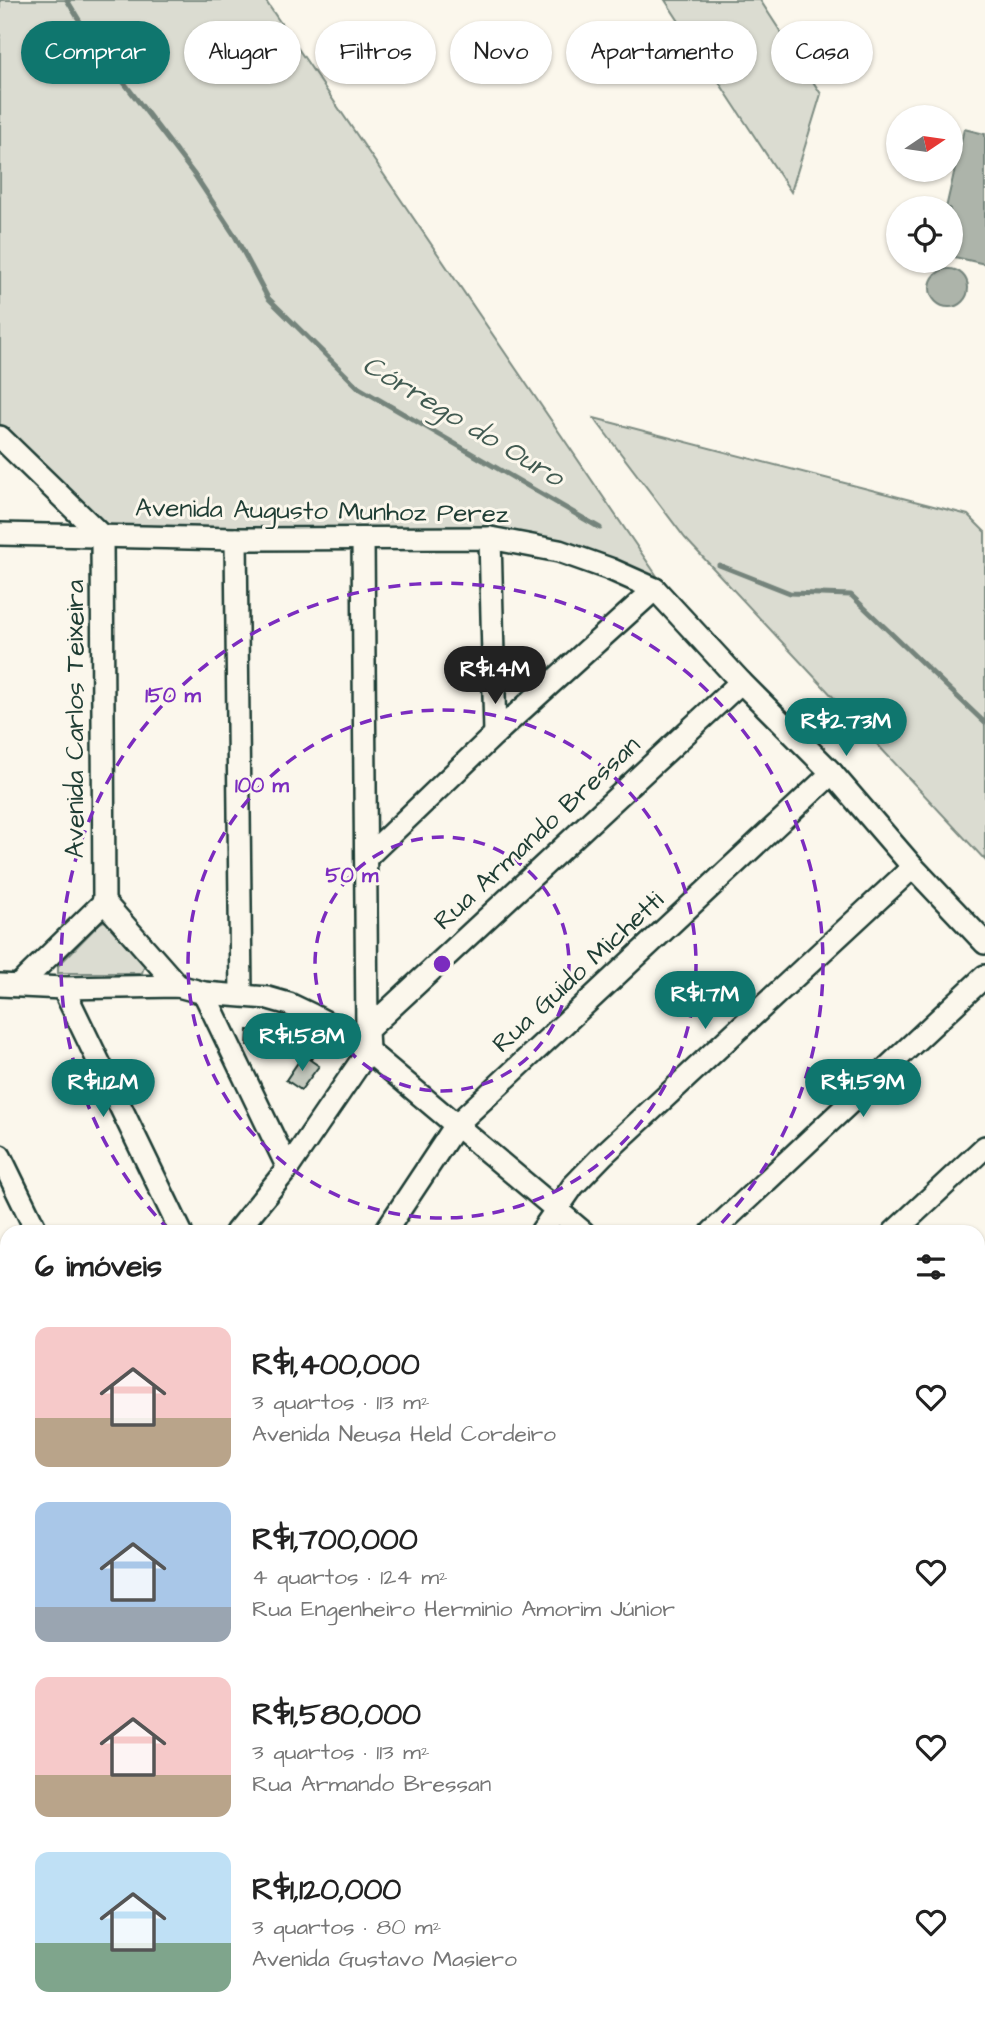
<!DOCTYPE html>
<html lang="pt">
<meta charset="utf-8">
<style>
body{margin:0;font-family:"Architects Daughter",sans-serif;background:#f2f2f2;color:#222;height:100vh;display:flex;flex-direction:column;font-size:26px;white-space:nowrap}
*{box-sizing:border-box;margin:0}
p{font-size:23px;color:#767676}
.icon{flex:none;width:38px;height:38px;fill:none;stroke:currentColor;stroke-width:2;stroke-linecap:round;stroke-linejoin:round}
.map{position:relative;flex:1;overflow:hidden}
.drawer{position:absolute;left:0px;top:1225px;width:985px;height:798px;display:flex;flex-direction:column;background:#fff;border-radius:21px 21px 0 0;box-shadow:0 2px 5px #0004}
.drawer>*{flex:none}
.hud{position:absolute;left:21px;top:21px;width:943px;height:63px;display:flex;gap:14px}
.needle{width:46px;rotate:77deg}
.controls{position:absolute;left:886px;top:105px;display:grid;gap:14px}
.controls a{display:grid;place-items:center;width:77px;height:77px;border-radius:50%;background:#fff;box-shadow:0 2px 5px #0004;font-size:35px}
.price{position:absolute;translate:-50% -60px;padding:0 16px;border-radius:24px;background:#0f766e;color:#fff;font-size:23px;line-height:46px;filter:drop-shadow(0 2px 4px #0008)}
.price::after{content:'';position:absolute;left:50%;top:42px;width:21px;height:16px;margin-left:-10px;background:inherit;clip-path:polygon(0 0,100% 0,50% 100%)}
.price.on{background:#222;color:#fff}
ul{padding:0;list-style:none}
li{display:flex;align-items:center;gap:21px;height:175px;padding:0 35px}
li span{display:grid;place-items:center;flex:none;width:196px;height:140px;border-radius:14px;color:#555}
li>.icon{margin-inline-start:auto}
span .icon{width:84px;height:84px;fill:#fffc;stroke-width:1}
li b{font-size:30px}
h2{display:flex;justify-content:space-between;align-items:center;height:84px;padding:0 35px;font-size:30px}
.tag{padding:0 24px;border-radius:32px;background:#fff;box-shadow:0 2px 5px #0004;font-size:24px;line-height:63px}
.tag.on{background:#0f766e;color:#fff}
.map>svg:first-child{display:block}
.green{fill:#dbdcd1;stroke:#7d8c82;stroke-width:2}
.water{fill:#adb4aa;stroke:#74847b;stroke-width:2}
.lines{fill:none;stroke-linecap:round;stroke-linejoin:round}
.stream{stroke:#74847b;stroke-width:5}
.building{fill:#c4c9be;stroke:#1f3d34;stroke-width:2}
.street-casing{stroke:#1f3d34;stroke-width:26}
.path{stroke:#1f3d34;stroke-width:2.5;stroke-dasharray:5 5;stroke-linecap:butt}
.street{stroke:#fbf7ec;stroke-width:21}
.ring{fill:none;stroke:#7b2cbf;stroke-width:3.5;stroke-dasharray:12 9}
.labels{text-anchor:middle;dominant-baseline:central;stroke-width:6;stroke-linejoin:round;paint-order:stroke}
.street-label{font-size:26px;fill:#1f3d34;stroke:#fbf7ec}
.water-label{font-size:28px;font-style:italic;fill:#425b52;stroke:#fbf7ec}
.centre{fill:#7b2cbf;stroke:#fbf7ec;stroke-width:3.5}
.ring-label{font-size:21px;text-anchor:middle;font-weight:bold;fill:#7b2cbf;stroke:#fbf7ec;stroke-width:6;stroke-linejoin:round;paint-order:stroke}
</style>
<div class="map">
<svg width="985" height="2023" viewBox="0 0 985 2023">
<rect width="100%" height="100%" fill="#fbf7ec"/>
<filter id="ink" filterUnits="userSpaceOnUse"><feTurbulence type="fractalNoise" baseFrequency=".0143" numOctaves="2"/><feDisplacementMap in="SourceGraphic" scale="14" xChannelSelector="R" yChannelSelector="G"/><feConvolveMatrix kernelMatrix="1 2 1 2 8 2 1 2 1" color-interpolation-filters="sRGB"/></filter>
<g filter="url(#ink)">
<!-- green -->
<g class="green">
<polygon points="0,0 265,0 674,601 638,573 490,527 361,537 103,534 0,430"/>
<polygon points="665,0 760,0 821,94 791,192"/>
<polygon points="594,418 968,515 985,532 985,860 685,538"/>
<polygon points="104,921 108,923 145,963 142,973 58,973 58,966 100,923"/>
</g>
<!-- water -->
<g class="water">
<polygon points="964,129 985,134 985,264 950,256 950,208 946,208"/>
<circle cx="949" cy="288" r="19"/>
</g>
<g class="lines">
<!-- stream -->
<g class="stream">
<polyline points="67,0 90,38 196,177 235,236 268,298 359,388 600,528"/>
<polyline points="719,565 790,593 851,595 985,723"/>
</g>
</g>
<!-- building -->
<g class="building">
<polygon points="248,1030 271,1031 270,1046 247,1045"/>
<polygon points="303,1055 319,1066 301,1090 286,1080"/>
</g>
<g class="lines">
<defs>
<g id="street">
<polyline points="0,437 102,536 104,902 178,986"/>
<polyline points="0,534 236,539 490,538 559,551 610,569 655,589 741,682 832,773 913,867 985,943"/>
<polyline points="490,538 495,734"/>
<polyline points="236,539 241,995"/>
<polyline points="363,539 367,1030"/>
<polyline points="367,857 495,734 655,589"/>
<polyline points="0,985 63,988 178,986 204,993 268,998 289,1004 312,1015 335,1027 368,1051 583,1232"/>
<polyline points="19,985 104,902"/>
<polyline points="63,988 181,1232"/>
<polyline points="204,993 288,1168"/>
<polyline points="0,1156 37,1232"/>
<polyline points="236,1232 288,1168 368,1051 367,1030 741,682"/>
<polyline points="385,1232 456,1125 832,773"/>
<polyline points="541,1232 573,1186 604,1154 913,867"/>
<polyline points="712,1232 985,976"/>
<polyline points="894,1232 985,1147"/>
<polyline points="978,1329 985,1323"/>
<polyline points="0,1409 7,1414"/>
<polyline points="0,1465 7,1470"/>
<polyline points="978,1504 985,1497"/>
<polyline points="978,1578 985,1583"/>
<polyline points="0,1712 7,1704"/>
<polyline points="978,1726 985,1716"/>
<polyline points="0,1765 7,1770"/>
<polyline points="978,1947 985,1938"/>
<polyline points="372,2016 382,2023"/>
<polyline points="795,2016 806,2023"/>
<polyline points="878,2016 888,2023"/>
<polyline points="15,2023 21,2016"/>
<polyline points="266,2023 272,2016"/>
<polyline points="516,2023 522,2016"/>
<polyline points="770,2023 776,2016"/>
<polyline points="926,2023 931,2016"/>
</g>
</defs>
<!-- street casing -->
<use href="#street" class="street-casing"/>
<!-- path -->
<g class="path">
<polyline points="267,1046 267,1048 274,1047 314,1054"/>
<polyline points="310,1060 325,1042"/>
</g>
<!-- street -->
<use href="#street" class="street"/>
</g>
</g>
<!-- distance rings -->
<g class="ring">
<circle cx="442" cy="964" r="127"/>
<circle cx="442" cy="964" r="254"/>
<path d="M170 1231A381 381 0 1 1 714 1231"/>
</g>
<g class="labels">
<!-- street labels -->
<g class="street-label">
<text transform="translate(322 511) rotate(1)">Avenida Augusto Munhoz Perez</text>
<text transform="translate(75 719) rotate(-90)">Avenida Carlos Teixeira</text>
<text transform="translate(537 833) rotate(-43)">Rua Armando Bressan</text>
<text transform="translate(578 972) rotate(-43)">Rua Guido Michetti</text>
</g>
<!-- water labels -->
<g class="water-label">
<text transform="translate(463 421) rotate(31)">Córrego do Ouro</text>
</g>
</g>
<circle cx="442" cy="964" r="10" class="centre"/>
<g class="ring-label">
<text x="173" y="702">150 m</text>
<text x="262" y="792">100 m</text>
<text x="352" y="882">50 m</text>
</g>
</svg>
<div class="controls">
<a><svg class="needle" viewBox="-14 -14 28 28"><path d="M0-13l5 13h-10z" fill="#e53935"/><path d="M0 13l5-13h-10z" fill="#767676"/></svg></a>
<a><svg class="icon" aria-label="locate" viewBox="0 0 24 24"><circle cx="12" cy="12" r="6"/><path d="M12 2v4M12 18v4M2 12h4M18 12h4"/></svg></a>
</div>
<b class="price on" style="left:495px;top:706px">R$1.4M</b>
<b class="price" style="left:846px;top:758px">R$2.73M</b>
<b class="price" style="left:705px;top:1031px">R$1.7M</b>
<b class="price" style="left:302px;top:1073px">R$1.58M</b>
<b class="price" style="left:103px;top:1119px">R$1.12M</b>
<b class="price" style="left:863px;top:1119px">R$1.59M</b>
<div class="hud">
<a class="tag on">Comprar</a>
<a class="tag">Alugar</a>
<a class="tag">Filtros</a>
<a class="tag">Novo</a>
<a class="tag">Apartamento</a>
<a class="tag">Casa</a>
</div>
<section class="drawer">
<h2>6 imóveis<svg class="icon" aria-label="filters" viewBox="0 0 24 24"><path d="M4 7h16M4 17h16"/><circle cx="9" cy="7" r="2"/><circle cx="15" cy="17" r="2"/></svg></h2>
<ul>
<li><span style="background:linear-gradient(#f6c9c9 65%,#b9a48a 0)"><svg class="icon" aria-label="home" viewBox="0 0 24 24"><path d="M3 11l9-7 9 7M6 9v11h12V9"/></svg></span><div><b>R$1,400,000</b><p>3 quartos · 113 m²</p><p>Avenida Neusa Held Cordeiro</p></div><svg class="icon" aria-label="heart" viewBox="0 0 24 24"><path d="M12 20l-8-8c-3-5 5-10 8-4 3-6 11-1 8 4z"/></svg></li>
<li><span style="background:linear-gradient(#a9c7e8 75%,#9aa5b1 0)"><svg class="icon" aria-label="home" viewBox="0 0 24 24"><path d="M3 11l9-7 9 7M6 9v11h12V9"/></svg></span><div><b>R$1,700,000</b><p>4 quartos · 124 m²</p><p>Rua Engenheiro Herminio Amorim Júnior</p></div><svg class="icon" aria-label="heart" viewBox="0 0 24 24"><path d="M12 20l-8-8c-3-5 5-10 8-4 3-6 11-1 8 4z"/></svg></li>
<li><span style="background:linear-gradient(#f6c9c9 70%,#b9a48a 0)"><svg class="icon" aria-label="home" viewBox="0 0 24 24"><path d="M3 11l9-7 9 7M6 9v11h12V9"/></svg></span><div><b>R$1,580,000</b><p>3 quartos · 113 m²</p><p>Rua Armando Bressan</p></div><svg class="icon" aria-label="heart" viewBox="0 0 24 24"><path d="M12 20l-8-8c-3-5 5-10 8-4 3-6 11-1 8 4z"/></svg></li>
<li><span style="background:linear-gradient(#bfe0f5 65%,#7fa58c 0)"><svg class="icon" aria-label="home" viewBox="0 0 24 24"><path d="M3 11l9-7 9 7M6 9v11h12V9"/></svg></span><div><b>R$1,120,000</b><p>3 quartos · 80 m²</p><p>Avenida Gustavo Masiero</p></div><svg class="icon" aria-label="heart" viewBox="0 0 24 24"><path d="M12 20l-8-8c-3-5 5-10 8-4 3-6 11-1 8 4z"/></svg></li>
</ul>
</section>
</div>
